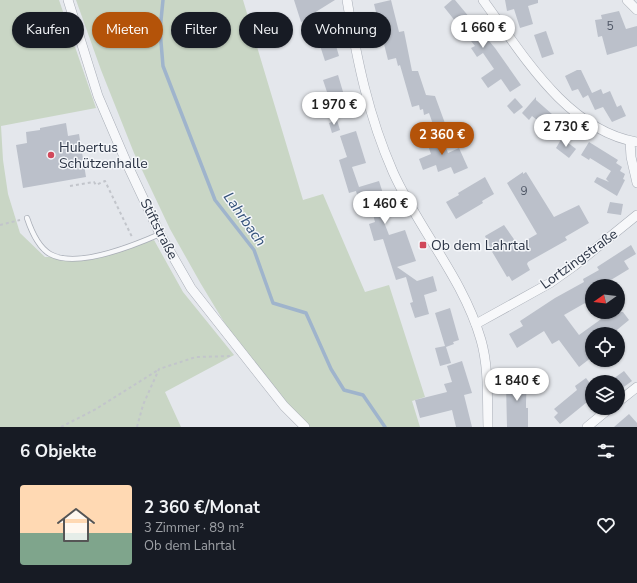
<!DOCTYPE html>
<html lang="de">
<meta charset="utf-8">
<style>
body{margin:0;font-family:"Nunito Sans",sans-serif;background:#20242c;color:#f1f3f6;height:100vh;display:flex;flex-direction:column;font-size:15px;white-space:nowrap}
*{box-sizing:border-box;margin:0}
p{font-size:13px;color:#9ea1a6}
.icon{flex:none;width:22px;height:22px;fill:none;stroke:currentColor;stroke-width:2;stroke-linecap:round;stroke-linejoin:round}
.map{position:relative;height:427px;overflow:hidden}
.sheet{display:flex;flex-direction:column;background:#171b24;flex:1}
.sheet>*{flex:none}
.hud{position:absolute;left:12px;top:12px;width:400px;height:36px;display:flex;gap:8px}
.needle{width:26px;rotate:256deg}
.tools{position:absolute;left:585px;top:279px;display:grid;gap:8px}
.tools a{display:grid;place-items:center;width:40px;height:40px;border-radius:50%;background:#171b24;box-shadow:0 1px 3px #0004;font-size:20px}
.price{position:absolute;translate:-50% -34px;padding:0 9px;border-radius:14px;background:#fff;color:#222;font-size:13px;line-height:26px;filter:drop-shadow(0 1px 2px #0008)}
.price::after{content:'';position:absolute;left:50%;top:24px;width:12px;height:9px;margin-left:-6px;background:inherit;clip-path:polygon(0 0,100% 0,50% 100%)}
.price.selected{background:#b45309;color:#fff}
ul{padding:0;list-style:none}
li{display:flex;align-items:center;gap:12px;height:100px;padding:0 20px}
li span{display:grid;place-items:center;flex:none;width:112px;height:80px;border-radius:4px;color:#555}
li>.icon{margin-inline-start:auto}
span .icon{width:48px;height:48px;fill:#fffc;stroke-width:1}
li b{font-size:17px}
h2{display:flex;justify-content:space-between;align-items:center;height:48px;padding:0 20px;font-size:17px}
.chip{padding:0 14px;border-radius:18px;background:#171b24;box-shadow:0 1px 3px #0004;font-size:14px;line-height:36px}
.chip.selected{background:#b45309;color:#fff}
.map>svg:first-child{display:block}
.green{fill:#c9d6c5}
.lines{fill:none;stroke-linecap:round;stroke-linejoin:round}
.stream{stroke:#9fb4cc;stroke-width:3.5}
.building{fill:#bbc0ca}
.service-casing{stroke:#a9aeb7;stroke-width:6}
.minor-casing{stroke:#a9aeb7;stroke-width:10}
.path{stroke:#c2c5cb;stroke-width:2;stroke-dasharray:3 3;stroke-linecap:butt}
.service{stroke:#f7f8fa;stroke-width:4.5}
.minor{stroke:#f7f8fa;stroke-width:9}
.poi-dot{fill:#d1495b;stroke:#f4f6f9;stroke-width:1.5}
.labels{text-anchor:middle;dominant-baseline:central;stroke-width:3;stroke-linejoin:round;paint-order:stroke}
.number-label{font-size:12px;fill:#4f5766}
.poi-label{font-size:14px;fill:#2b3445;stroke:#f4f6f9;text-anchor:start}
.street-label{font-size:14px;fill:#2b3445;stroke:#f4f6f9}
.water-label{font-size:15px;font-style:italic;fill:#34527a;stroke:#f4f6f9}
</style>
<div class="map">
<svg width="637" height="427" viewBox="0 0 637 427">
<rect width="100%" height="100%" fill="#e4e7ec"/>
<!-- green -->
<g class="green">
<polygon points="0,0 59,0 96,108 1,126 3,160 8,194 20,233 45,257 99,256 154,240 183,292 234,355 165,392 181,427 0,427"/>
<polygon points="76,0 243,0 303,200 323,194 365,292 389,285 425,397 412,401 420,427 305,427 244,355 201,284 170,229 134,153 101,70"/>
</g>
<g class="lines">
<!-- stream -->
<polyline class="stream" points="163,0 160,30 163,66 215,200 254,250 273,303 306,313 331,369 344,390 363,395 385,427"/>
</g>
<!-- building -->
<g class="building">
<polygon points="294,0 335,0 314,13 318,29 330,25 339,56 325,61 315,30 308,32 305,21 301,22"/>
<polygon points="391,0 399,32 404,31 412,71 418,71 426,95 435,96 446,126 435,130 429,113 424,115 423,109 420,110 419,105 412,107 400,65 398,66 396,58 388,60 374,4"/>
<polygon points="452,0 455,0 495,48 521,85 510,92 501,79 488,88 481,78 494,69 483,53 477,57 471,48 475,46 444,7"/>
<polygon points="505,0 538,0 538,3 528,6 533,24 520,28 514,9 507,11"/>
<polygon points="619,11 626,29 637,26 637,46 607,55 602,36 598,37 595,20 602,19 601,15"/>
<polygon points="546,31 554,54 542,58 534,35"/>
<polygon points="577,70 581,70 592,93 601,89 603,94 610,91 617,107 621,105 626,116 612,122 603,107 595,110 588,95 583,98 578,89 572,91 565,76"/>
<polygon points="338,75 349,112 335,116 323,80"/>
<polygon points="536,97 536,100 561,122 552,132 532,116 529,120 522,113"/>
<polygon points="515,98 523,107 514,114 507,106"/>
<polygon points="337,120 340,130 332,133 329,123"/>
<polygon points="66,123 68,136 79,134 86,177 23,188 16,145 27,143 26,132 40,130 40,128"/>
<polygon points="356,131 366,163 352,167 359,187 379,181 390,215 382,217 389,235 405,230 416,261 397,267 417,281 433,276 437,291 424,295 429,314 415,318 410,303 413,302 406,277 396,280 383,239 374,241 369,224 375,222 370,202 360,205 356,191 349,193 339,160 347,157 340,136"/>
<polygon points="438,132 444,148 446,148 448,153 459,148 468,168 454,174 451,167 438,172 436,165 423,170 419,159 431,154 425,137"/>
<polygon points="562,138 576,149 569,158 556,148"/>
<polygon points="589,142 618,160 616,163 622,167 620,171 625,174 623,179 625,180 617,196 594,182 597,177 609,182 606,179 611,171 590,158 589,160 581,155"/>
<polygon points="523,172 523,174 526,172 554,217 579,205 589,223 565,237 567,240 528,262 527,264 530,270 512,281 509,276 507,277 491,250 485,236 504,225 518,245 537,234 507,183"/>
<polygon points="485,177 494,194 482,201 483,203 456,219 446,202 459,195 458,193"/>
<polygon points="610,202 623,204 621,215 607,213"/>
<polygon points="631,245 636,254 624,261 629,269 606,283 608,286 592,286 592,299 564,315 579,335 611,312 623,312 629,320 612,334 592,334 592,345 588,349 592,357 579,367 559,340 552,344 544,331 517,348 509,334 523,326 520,321 555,298 584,282 583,279 599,270 597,267"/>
<polygon points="450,308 459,340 453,342 454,344 446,347 451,363 440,366 435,348 445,346 435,313"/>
<polygon points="462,361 472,393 464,395 472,427 456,427 452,410 420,418 415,400 447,392 444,384 452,382 447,366"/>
<polygon points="624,371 632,381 621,389 618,382 613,379"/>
<polygon points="512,372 522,372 527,380 526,402 526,408 528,408 528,427 507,427 506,384 512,384"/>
<polygon points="586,378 592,386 592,398 560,424 554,417 558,413 554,409 577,390 575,386"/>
<polygon points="629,414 637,423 637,427 614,427"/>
</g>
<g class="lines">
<defs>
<path id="service" d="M27,218C31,230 38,247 50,254C77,269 135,245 160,234"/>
<g id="minor">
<polyline points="68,0 98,96 128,166 160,234 191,288 284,406 305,427"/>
<path d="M347,0C357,60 368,115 393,172C419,230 463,278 481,340C489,368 487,398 488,427"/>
<path d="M483,0C522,53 566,130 637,142"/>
<polyline points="627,0 637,10"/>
<polyline points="630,141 631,157 637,183"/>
<polyline points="476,324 550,283 574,266 637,215"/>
<polyline points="618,402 637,387"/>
<polyline points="587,427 610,408"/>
</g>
</defs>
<!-- service casing -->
<use href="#service" class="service-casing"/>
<!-- minor casing -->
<use href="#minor" class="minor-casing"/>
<!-- path -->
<g class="path">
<polyline points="70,186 94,182 96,185 105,181 132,237"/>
<polyline points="0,225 20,220"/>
<polyline points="61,427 96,409 158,370"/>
<polyline points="137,427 143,405 159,369 196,357 232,356"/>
</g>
<!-- service -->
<use href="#service" class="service"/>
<!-- minor -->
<use href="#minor" class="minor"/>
</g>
<!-- markers -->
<g class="poi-dot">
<circle cx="51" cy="155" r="4"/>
<rect x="419" y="241" width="8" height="8" rx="2"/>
</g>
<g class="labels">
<!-- number labels -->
<g class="number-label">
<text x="610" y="26">5</text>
<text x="524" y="191">9</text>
</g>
<!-- poi labels -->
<g class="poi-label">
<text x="59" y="147">Hubertus<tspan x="59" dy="16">Schützenhalle</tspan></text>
<text x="431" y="245">Ob dem Lahrtal</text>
</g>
<!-- street labels -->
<g class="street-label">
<text transform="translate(159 229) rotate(63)">Stiftstraße</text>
<text transform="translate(579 259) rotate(-36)">Lortzingstraße</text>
</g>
<!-- water labels -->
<g class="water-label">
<text transform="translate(245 219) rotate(55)">Lahrbach</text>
</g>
</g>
</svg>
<div class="tools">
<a><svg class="needle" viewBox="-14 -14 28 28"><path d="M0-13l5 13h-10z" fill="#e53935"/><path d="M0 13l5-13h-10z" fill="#9ea1a6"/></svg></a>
<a><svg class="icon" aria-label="locate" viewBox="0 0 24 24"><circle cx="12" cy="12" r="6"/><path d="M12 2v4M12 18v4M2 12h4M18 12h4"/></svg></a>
<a><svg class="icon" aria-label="layers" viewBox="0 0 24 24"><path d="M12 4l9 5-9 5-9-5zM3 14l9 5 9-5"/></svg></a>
</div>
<b class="price" style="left:483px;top:49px">1 660 €</b>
<b class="price" style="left:334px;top:126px">1 970 €</b>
<b class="price" style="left:566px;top:148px">2 730 €</b>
<b class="price selected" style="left:442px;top:156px">2 360 €</b>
<b class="price" style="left:385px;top:225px">1 460 €</b>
<b class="price" style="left:517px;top:402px">1 840 €</b>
<div class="hud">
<a class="chip">Kaufen</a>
<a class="chip selected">Mieten</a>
<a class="chip">Filter</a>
<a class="chip">Neu</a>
<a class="chip">Wohnung</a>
</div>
</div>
<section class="sheet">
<h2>6 Objekte<svg class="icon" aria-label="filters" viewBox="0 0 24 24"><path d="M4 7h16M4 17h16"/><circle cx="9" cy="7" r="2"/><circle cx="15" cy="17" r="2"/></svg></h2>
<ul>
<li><span style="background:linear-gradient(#ffd9b3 60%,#7fa58c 0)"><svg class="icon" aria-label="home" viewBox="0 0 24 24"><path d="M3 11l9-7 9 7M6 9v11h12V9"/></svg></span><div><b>2 360 €/Monat</b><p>3 Zimmer · 89 m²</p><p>Ob dem Lahrtal</p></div><svg class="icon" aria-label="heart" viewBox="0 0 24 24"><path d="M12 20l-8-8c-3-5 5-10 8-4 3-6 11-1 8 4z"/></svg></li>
</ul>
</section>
